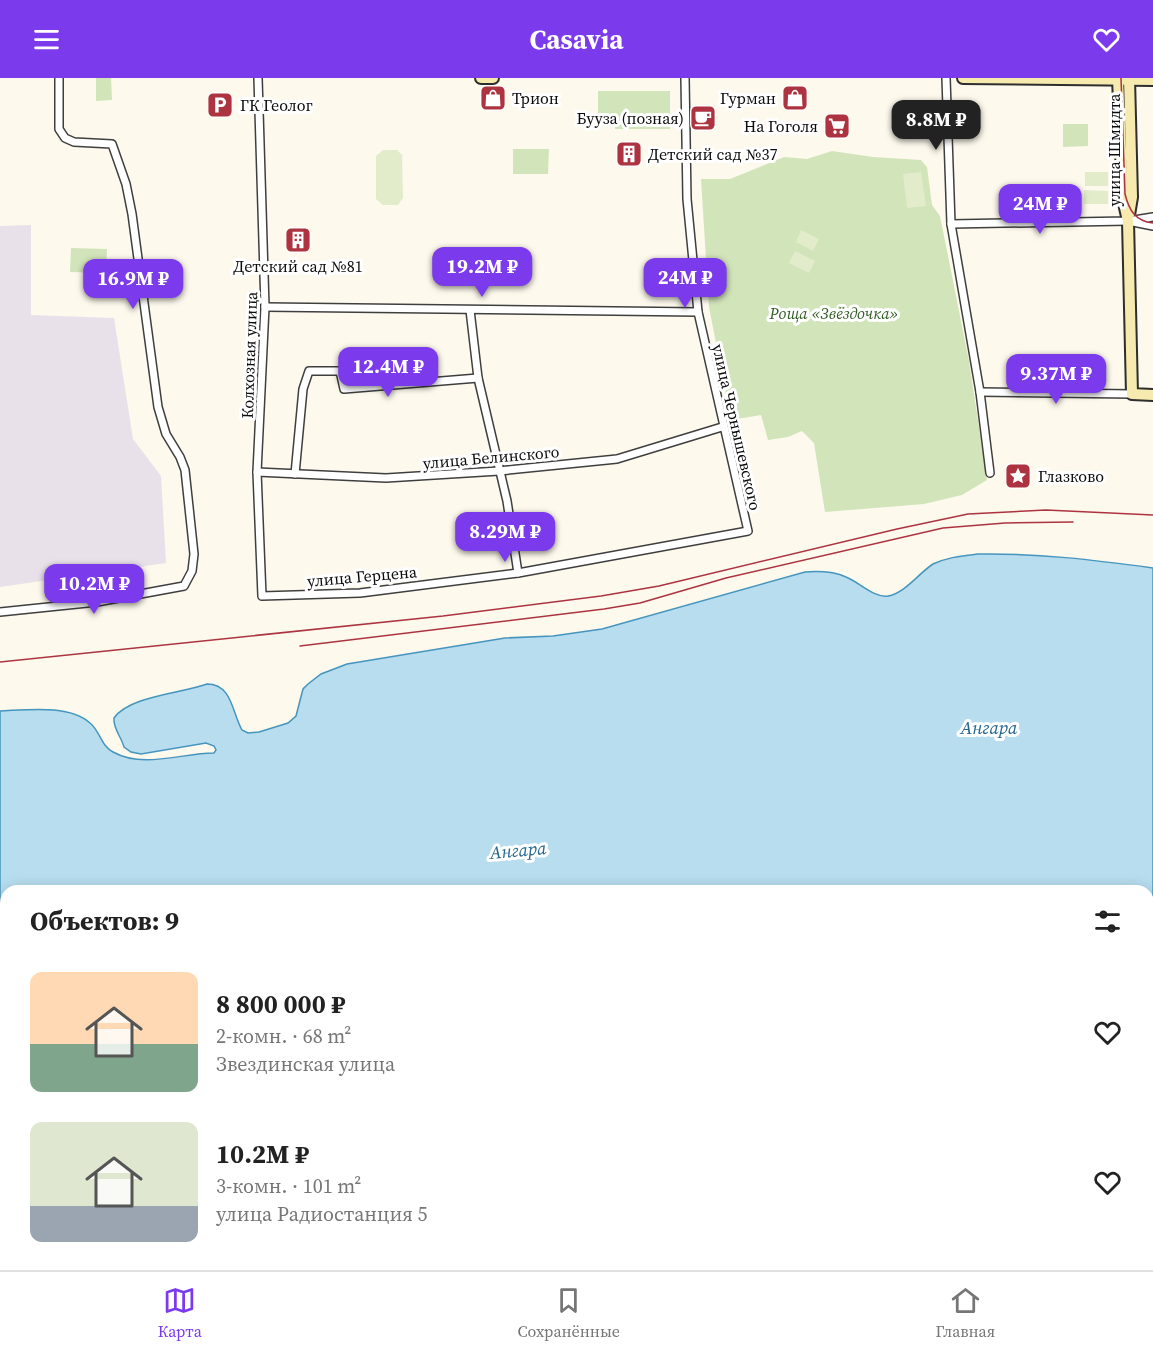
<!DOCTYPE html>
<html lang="ru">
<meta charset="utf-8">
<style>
body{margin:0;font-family:"Source Serif 4",serif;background:#f6f6f6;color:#222;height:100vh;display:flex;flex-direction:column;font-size:22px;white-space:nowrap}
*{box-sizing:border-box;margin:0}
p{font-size:20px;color:#767676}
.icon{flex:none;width:33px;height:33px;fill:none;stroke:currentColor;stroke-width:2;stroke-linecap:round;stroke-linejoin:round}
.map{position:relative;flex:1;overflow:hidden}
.details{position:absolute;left:0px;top:807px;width:1154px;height:386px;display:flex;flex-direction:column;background:#fff;border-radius:18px 18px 0 0;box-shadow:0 3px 15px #0003}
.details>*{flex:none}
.price{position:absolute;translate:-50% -51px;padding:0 14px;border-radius:12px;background:#7c3aed;color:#fff;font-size:20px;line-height:39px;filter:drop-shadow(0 2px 3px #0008)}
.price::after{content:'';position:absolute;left:50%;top:36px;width:18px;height:14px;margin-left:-9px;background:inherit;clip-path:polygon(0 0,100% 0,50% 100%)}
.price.on{background:#222;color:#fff}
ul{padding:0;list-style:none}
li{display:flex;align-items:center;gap:18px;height:150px;padding:0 30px}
li span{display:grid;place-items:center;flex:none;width:168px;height:120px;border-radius:12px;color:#555}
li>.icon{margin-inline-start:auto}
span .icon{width:72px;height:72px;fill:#fffc;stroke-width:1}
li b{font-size:26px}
h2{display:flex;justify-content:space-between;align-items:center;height:72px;padding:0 30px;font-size:26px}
header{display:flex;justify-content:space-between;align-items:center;height:78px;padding:0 30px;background:#7c3aed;color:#fff;font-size:27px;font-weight:700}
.menu{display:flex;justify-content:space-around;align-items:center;height:84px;border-top:2px solid #e0e0e0;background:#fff;font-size:16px;color:#767676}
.menu a{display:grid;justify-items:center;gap:3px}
.menu .on{color:#7c3aed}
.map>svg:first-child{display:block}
.industrial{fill:#e8e1ea}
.green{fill:#d2e4ba}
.sand{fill:#f4e5be}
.pitch{fill:#e2eccb}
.water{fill:#b7ddef;stroke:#4695be;stroke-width:1.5}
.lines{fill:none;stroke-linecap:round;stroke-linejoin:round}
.street-casing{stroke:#3f3f3f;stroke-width:10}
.secondary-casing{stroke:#2e2e2e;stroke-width:14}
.street{stroke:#fff;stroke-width:7}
.secondary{stroke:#f6eaaf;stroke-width:10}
.tram{stroke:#ad3340;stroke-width:1.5}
.rail{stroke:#ad3340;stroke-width:1.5}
.labels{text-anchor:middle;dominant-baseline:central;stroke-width:6;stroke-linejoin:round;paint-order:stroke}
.poi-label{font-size:16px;fill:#0c0c0c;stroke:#fff;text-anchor:start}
.street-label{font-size:16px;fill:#0c0c0c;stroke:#fff}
.park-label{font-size:16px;font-style:italic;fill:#325c24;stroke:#fff}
.water-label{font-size:18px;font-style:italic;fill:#236690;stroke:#fff}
</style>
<header><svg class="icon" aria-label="menu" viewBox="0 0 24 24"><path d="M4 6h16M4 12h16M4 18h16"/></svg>Casavia<svg class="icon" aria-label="heart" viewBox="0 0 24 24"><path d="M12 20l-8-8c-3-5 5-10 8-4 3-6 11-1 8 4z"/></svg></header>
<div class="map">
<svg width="1153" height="1192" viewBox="0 0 1153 1192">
<rect width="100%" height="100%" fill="#fdf9ed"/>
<!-- industrial -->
<polygon class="industrial" points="31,147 31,237 114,240 133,361 161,398 166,485 0,509 0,148"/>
<!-- green -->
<g class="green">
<polygon points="96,0 111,0 112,22 96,23"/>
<polygon points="598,13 670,13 670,51 615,51 615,36 598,36"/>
<polygon points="1063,46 1088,46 1088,68 1063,69"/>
<polygon points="513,71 549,71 548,96 513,96"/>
<polygon points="832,73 873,79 921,82 927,89 932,127 940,138 969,283 987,402 962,417 924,426 825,434 814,365 802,353 788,359 768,362 761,337 731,342 709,229 701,101 730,101 784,79 807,81"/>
<polygon points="71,170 107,171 106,195 70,194"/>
<polygon points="211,1186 321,1187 316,1192 210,1192"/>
</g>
<!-- sand -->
<polygon class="sand" points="370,1187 370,1186 421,1187 418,1192 361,1192"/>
<!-- pitch -->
<g class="pitch">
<polygon points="383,72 397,72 402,77 403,120 398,127 383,127 376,121 376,78"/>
<polygon points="921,94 926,128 907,130 903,96"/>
<rect x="1085" y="94" width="23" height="14"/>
<polygon points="1084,112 1108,113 1108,126 1084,126"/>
<polygon points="801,152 819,161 813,173 796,164"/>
<polygon points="795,173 815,183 809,195 789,185"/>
</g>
<!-- water -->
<g class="water">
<path d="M978,476C1037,475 1095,482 1153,490V1192H536L533,1187L1148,1186V813H6V1028L0,1027V633C26,632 69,626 90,645C100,653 101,668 113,674C144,691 181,675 214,675L216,672L214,668L206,665L141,676L131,674L124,669C121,658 113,651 114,640C129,618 183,615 207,606C232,606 232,634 242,652L248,655L259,654L288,645L296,638L303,611L308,606L321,596L347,586L505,560L553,558L602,551L805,494C819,493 833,493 846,499C859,504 874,520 888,518C905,515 919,495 933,486C948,479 962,478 978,476Z"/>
<polygon points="132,1186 173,1186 173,1187 171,1192 127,1192"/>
<polygon points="421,1187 517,1187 520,1192 418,1192"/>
</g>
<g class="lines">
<defs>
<g id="street">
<polyline points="258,0 265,229 257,394 262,518 360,515 518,495 748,453 698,234 687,121 685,0"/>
<polyline points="946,0 951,146 980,314 990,395"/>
<polyline points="1133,144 1153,148"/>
<polyline points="951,146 1128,143 1153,139"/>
<polyline points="265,229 698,234"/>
<polyline points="470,232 478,300 507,423 518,495"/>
<polyline points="980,314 1132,316"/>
<polyline points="257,394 386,400 499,393 617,381 722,349"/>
<polyline points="295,396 303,311 309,293 340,293 344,311 478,300"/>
<polyline points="0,534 97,524 184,508 192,493 194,476 185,392 180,379 166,356 158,329 132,136 126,106 112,66 74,64 65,60 59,51 59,0"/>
<polyline points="526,1186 529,1192"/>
<polyline points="320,1192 325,1186"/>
</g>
<g id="secondary">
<polyline points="481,0 493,0"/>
<polyline points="963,0 1153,2"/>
<polyline points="1118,0 1123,121 1128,143 1132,316 1153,317"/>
<polyline points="1129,0 1132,119 1129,137"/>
</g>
</defs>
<!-- street casing -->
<use href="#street" class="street-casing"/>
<!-- secondary casing -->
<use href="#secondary" class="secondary-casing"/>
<!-- street -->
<use href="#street" class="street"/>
<!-- secondary -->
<use href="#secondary" class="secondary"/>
<!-- tram -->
<path class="tram" d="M1121,0L1125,116C1129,132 1135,143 1153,145"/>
<!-- rail -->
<g class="rail">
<polyline points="300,568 604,531 640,525 726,500 943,450 1005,445 1073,444"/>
<polyline points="0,584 443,538 601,518 659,508 897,451 968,436 1046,432 1153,437"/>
</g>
</g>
<!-- icons -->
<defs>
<symbol id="shop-square" viewBox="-11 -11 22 22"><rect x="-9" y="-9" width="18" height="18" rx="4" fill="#ad3340" stroke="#fff"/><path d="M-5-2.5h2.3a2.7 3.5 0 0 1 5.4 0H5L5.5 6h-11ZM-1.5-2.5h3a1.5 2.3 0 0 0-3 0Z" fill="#fff"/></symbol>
<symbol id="parking-square" viewBox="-11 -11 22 22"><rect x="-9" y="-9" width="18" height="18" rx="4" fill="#ad3340" stroke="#fff"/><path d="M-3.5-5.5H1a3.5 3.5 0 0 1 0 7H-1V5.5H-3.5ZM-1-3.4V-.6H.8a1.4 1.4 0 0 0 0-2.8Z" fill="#fff"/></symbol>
<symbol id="cafe-square" viewBox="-11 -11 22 22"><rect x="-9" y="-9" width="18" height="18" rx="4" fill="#ad3340" stroke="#fff"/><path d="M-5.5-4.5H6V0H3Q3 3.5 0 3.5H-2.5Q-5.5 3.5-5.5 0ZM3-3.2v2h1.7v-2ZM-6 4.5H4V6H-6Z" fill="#fff"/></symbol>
<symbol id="supermarket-square" viewBox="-11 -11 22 22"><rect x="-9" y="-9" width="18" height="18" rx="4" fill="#ad3340" stroke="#fff"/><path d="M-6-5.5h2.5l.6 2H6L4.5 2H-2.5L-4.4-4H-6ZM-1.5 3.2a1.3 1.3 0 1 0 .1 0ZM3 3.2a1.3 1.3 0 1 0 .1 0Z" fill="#fff"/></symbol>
<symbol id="building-square" viewBox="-11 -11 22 22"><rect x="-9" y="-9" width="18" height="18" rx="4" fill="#ad3340" stroke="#fff"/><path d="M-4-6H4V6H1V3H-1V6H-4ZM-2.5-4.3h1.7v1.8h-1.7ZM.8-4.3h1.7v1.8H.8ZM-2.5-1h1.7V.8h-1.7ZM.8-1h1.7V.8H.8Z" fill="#fff"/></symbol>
<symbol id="sight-square" viewBox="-11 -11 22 22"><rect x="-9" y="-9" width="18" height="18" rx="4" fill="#ad3340" stroke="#fff"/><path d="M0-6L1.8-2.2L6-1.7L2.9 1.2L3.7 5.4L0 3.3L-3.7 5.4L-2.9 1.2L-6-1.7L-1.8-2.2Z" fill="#fff"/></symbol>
</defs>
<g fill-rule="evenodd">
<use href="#shop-square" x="478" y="5" width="30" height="30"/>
<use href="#shop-square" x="780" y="5" width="30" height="30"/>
<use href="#parking-square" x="205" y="12" width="30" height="30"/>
<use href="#cafe-square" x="688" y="25" width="30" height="30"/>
<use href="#supermarket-square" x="822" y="33" width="30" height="30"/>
<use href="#building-square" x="614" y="61" width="30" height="30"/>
<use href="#building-square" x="283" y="147" width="30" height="30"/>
<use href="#sight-square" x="1003" y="383" width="30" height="30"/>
</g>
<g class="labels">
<!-- poi labels -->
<g class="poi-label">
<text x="512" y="20">Трион</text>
<text x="776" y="20" text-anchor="end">Гурман</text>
<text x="240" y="27">ГК Геолог</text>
<text x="684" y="40" text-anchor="end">Бууза (позная)</text>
<text x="818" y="48" text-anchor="end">На Гоголя</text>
<text x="648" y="76">Детский сад №37</text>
<text x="298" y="188" text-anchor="middle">Детский сад №81</text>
<text x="1038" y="398">Глазково</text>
</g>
<!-- street labels -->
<g class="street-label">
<text transform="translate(1114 72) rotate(-90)">улица Шмидта</text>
<text transform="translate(249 277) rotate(-88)">Колхозная улица</text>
<text transform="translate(737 349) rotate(77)">улица Чернышевского</text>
<text transform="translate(491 379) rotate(-5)">улица Белинского</text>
<text transform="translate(362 498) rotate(-5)">улица Герцена</text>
</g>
<!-- park labels -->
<g class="park-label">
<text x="834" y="235">Роща «Звёздочка»</text>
</g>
<!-- water labels -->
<g class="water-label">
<text x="989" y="649">Ангара</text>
<text transform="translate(518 772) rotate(-5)">Ангара</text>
</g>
</g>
</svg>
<b class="price on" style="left:936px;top:73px">8.8M ₽</b>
<b class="price" style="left:1040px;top:157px">24M ₽</b>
<b class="price" style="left:482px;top:220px">19.2M ₽</b>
<b class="price" style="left:685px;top:231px">24M ₽</b>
<b class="price" style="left:133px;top:232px">16.9M ₽</b>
<b class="price" style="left:388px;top:320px">12.4M ₽</b>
<b class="price" style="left:1056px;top:327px">9.37M ₽</b>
<b class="price" style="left:505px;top:485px">8.29M ₽</b>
<b class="price" style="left:94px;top:537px">10.2M ₽</b>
<section class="details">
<h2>Объектов: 9<svg class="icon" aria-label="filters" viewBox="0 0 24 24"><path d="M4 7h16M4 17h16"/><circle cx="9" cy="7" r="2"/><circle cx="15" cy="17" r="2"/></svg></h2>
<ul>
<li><span style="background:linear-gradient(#ffd9b3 60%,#7fa58c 0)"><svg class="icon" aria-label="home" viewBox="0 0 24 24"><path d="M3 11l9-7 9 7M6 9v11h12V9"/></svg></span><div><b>8 800 000 ₽</b><p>2-комн. · 68 m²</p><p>Звездинская улица</p></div><svg class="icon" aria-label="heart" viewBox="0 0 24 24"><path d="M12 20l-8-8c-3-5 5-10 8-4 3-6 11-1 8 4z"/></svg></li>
<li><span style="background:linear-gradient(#dfe7d0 70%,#9aa5b1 0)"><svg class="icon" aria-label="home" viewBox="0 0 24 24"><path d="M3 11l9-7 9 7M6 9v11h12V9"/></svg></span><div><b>10.2M ₽</b><p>3-комн. · 101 m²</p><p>улица Радиостанция 5</p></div><svg class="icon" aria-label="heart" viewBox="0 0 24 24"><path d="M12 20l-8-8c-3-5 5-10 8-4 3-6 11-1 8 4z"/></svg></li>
</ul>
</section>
</div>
<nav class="menu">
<a class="on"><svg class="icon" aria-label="map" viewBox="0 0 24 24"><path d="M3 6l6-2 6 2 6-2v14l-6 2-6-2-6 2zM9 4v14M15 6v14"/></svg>Карта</a>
<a><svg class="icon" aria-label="saved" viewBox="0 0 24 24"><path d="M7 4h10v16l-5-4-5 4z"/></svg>Сохранённые</a>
<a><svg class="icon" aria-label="home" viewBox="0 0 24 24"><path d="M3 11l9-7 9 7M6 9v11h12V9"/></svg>Главная</a>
</nav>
